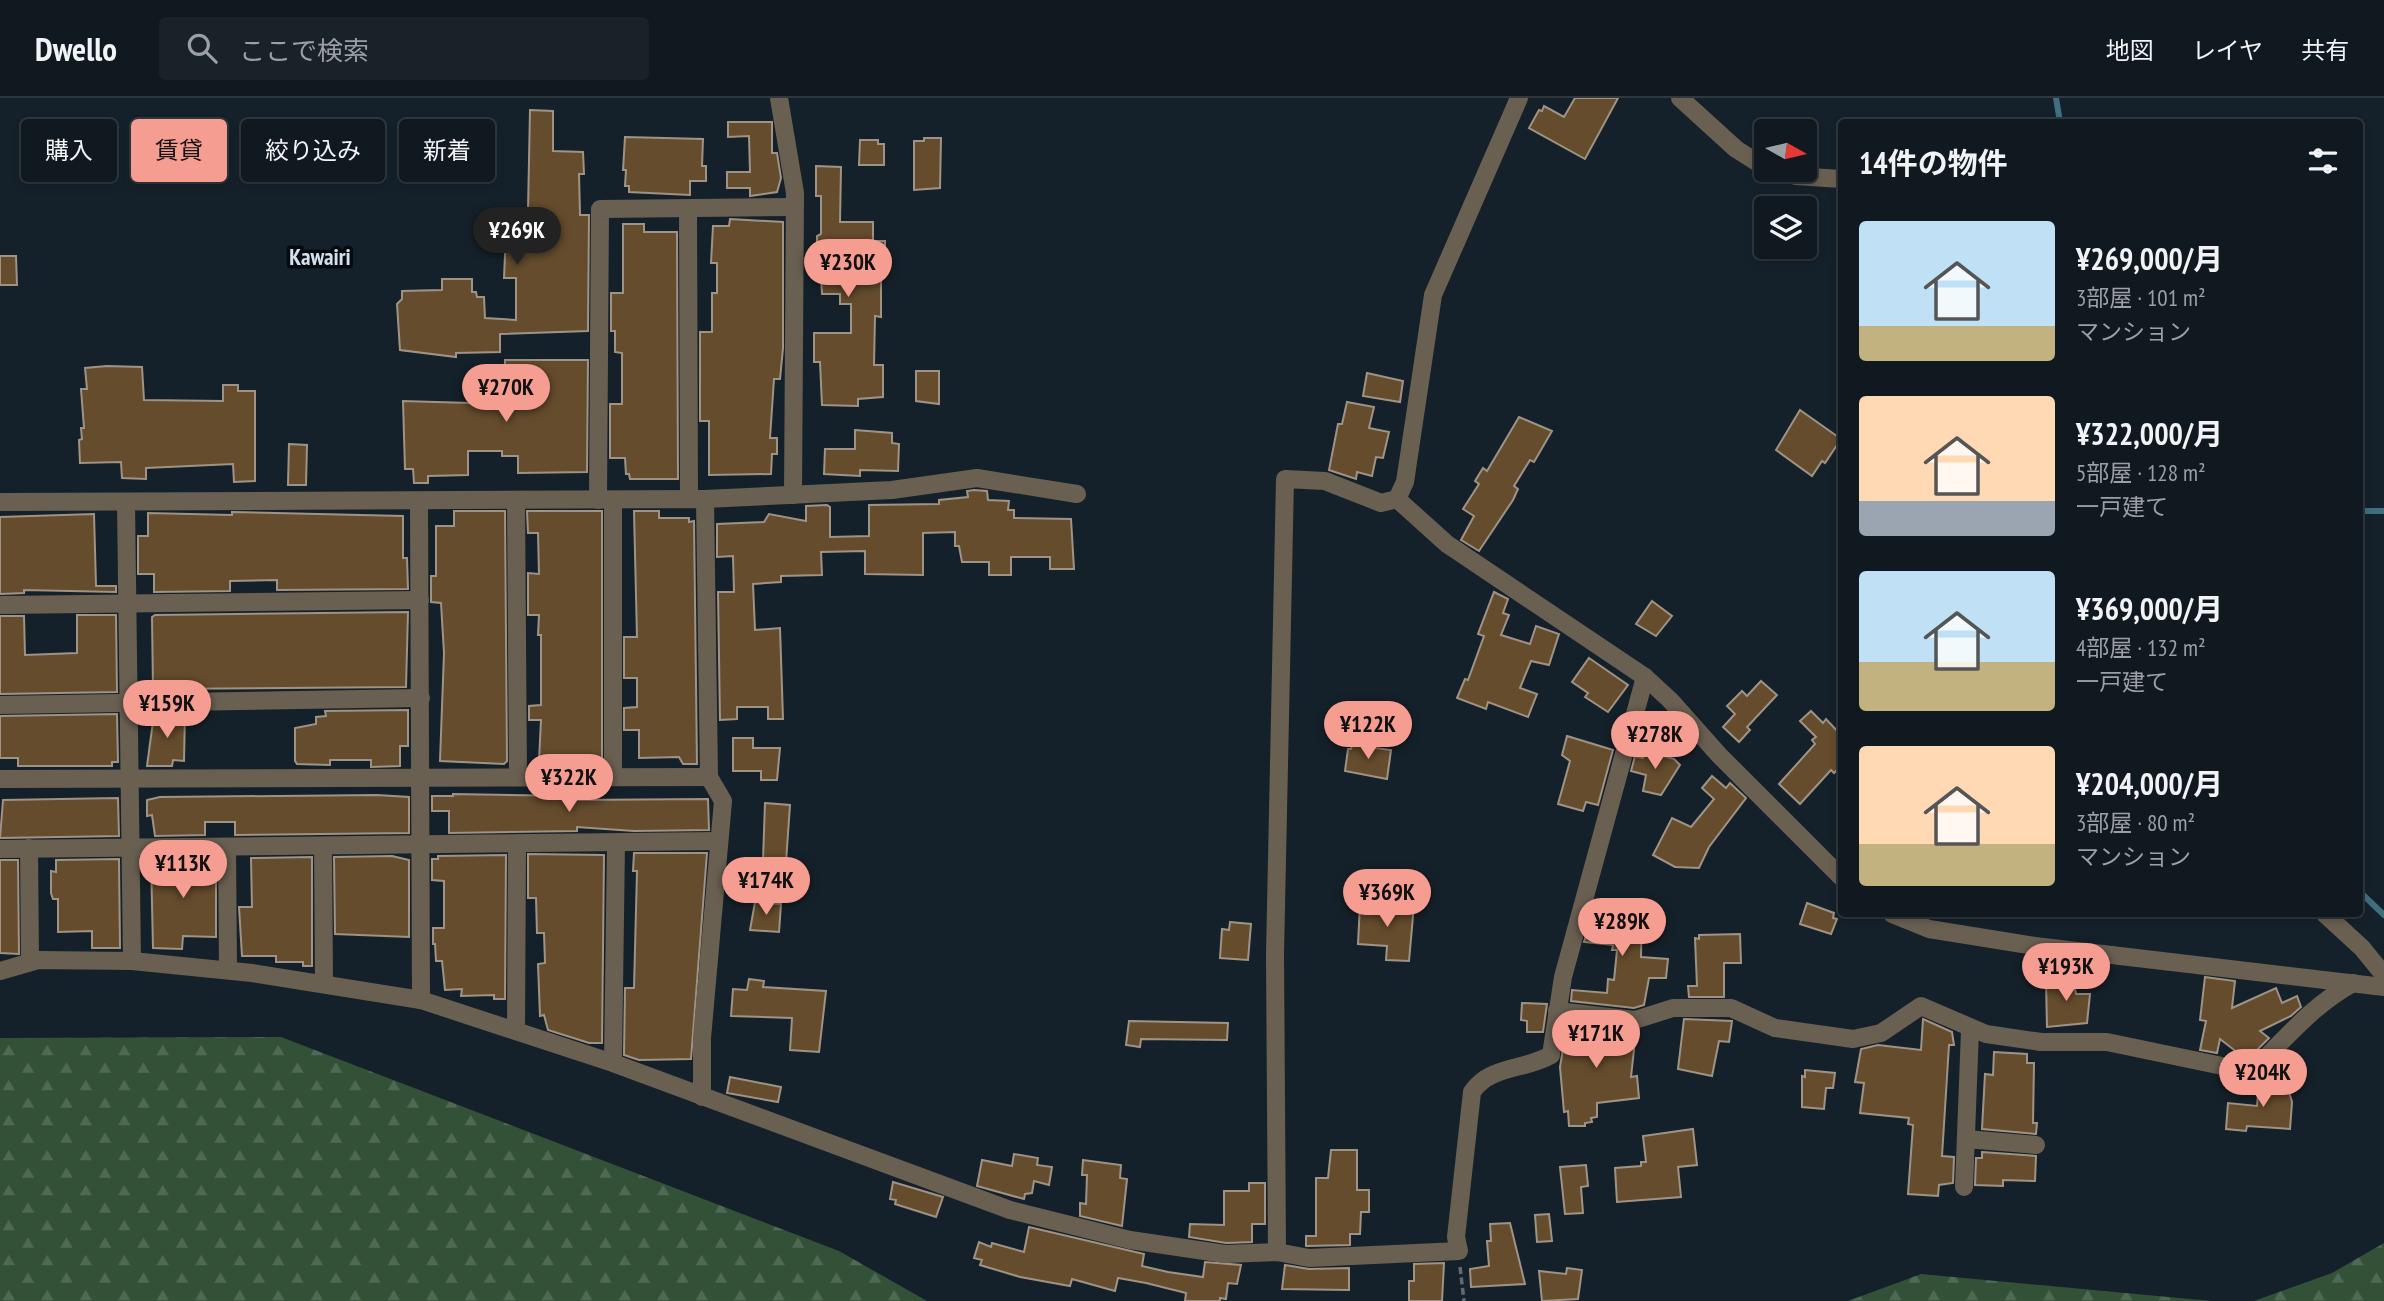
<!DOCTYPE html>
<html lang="ja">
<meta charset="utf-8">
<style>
body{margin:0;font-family:"PT Sans Narrow","Noto Sans JP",sans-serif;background:#192229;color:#f1f3f6;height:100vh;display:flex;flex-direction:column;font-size:26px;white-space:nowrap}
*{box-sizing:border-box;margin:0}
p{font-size:23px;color:#9ca0a5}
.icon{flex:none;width:38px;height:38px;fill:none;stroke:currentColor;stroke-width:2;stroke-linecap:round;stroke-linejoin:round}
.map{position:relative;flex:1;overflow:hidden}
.drawer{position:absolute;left:1838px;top:21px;width:525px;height:798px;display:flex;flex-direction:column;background:#101920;border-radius:7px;box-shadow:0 4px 10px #0003,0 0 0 2px #30383e}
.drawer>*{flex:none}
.banner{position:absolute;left:21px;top:21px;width:665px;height:63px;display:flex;gap:14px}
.needle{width:46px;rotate:98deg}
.fabs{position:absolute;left:1754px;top:21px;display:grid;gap:14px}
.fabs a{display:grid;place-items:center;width:63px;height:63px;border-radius:7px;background:#101920;box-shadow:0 4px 10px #0003,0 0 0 2px #30383e;font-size:35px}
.price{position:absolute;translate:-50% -60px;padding:0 16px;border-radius:24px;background:#f59d90;color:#111;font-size:23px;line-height:46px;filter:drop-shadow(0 2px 4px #0008)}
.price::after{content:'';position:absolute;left:50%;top:42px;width:21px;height:16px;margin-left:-10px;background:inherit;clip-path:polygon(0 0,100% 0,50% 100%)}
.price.current{background:#222;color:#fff}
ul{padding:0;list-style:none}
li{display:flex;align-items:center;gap:21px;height:175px;padding:0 21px}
li span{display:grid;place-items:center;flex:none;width:196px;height:140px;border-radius:7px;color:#555}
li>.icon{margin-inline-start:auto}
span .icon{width:84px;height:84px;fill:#fffc;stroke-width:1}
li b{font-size:30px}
h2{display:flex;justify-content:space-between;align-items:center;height:84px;padding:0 21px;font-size:30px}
.pill{padding:0 24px;border-radius:7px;background:#101920;box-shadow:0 4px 10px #0003,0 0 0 2px #30383e;font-size:24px;line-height:63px}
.pill.current{background:#f59d90;color:#111}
header{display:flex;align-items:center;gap:42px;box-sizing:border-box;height:98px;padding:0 35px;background:#101920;border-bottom:2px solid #30383e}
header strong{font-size:33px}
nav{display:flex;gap:38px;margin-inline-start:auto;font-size:24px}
.search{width:490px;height:63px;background:#192229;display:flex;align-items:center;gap:18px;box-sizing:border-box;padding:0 24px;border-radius:7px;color:#9ca0a5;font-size:26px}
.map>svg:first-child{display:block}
.forest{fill:url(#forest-firs)}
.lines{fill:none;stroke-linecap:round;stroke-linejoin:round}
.stream{stroke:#3f6e7e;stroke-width:6}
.building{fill:#654c2d;stroke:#9f9385;stroke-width:2}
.path{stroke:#606a72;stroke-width:3.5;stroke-dasharray:7 3.5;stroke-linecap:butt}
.minor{stroke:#6a6052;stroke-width:18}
.labels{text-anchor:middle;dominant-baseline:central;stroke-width:7;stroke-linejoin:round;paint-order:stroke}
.quarter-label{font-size:23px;font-weight:bold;fill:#d1e1ee;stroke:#060a0e}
</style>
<header>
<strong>Dwello</strong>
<div class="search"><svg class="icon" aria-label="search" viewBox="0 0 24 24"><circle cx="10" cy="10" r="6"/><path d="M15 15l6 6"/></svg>ここで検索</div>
<nav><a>地図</a><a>レイヤ</a><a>共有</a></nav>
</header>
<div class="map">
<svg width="2384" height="1203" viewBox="0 0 2384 1203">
<defs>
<pattern id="forest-firs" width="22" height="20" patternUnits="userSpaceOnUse" patternTransform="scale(1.75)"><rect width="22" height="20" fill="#325137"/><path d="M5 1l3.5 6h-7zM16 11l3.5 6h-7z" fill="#4f6a54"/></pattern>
</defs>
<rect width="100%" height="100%" fill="#15212a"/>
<!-- forest -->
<g class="forest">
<polygon points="281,939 839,1153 927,1203 0,1203 0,940"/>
<polygon points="2384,1145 2384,1203 2254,1203 2332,1175"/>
<polygon points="1921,1176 2211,1203 1848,1203"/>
</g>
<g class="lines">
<!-- stream -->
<g class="stream">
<polyline points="2056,0 2060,24"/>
<polyline points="2359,413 2384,413"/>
<polyline points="2359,793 2384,817"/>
</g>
</g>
<!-- building -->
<g class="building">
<polygon points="1575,0 1618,0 1585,61 1529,30 1539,12 1542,13 1544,8 1564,19"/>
<polygon points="530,12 553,13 553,53 583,54 584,76 579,76 580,117 589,117 588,233 500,236 500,254 456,255 456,259 400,252 397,206 402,201 402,193 442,192 442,181 472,181 472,194 476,194 477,199 484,199 485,220 516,222 516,180 504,180 506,134 523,135 524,113 528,113"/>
<polygon points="728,24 772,24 772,55 777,55 781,80 777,94 750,98 750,90 727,90 727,74 750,74 749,38 728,39"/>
<polygon points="625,39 703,41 702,68 706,68 706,83 690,83 690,97 629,94 629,88 625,88 626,72 623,72"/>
<polygon points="924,40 941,40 940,90 914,92 914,43 924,43"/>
<polygon points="860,42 878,42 878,46 884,46 884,67 859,67"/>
<polygon points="816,68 841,69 840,124 873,124 873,143 885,143 885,170 881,170 881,219 875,218 874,267 883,267 883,299 858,301 858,308 822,307 820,264 814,264 814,235 851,235 851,206 840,206 840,196 822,196 820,162 817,162 817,138 821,136 821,98 816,98"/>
<polygon points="730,121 783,124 783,250 780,281 774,281 770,340 777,340 777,356 772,356 771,376 709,377 709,323 700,323 700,234 712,234 712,195 717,195 717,165 711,165 713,128 729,128"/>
<polygon points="623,126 644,126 644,134 677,134 678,381 630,381 629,376 626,376 625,360 610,360 610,306 622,306 622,255 615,254 615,233 611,233 611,195 623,195"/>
<polygon points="0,158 16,158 17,187 0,187"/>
<polygon points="505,262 588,262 587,374 518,375 518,358 502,358 502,353 468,353 468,377 428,378 428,385 414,385 413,371 405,371 403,303 504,306"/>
<polygon points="107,268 142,269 144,302 223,303 223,287 238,287 238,293 255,293 255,383 234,384 233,366 146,370 146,381 122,380 121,364 80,365 79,342 82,341 81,330 84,330 81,291 87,291 85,270"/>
<polygon points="916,273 939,273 939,306 916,303"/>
<polygon points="1367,275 1403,283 1400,304 1363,298"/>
<polygon points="1347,304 1374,309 1369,330 1389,334 1383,360 1376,359 1372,378 1357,374 1356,381 1329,372 1338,326 1342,326"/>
<polygon points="1800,312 1841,341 1825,365 1822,363 1812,378 1776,352"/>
<polygon points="1519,319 1552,333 1534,364 1530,362 1514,388 1518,391 1513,402 1479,453 1461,442 1474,418 1463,411 1479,386 1475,383 1483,370 1487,373"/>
<polygon points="855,332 892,335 892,345 899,346 898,373 860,372 860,378 824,376 825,351 855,351"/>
<polygon points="289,346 307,347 306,387 288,387"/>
<polygon points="974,392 987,393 988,402 1009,403 1008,412 1014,412 1014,420 1071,421 1074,471 1050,471 1050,459 1011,459 1011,477 989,477 989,464 962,464 959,448 955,448 955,434 923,435 923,477 865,476 865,453 821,454 822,477 781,478 781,484 753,486 755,532 780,530 783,621 768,621 768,609 737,609 737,621 720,622 718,494 734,494 733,458 717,459 717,426 764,424 769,416 806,423 806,408 827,407 830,409 830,439 869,438 869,407 939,406 939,402 968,399 967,393"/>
<polygon points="454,413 505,413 507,663 504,666 440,663 444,555 441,505 431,504 431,478 436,478 436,428 454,428"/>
<polygon points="527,413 602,413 602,666 539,663 541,622 529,622 529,608 541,607 541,537 538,537 539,517 528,517 528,475 539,476 538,435 528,435"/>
<polygon points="634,413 659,413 659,420 689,420 689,424 694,423 697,666 683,666 679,659 639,660 639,632 624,632 624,610 637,609 637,580 624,580 624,539 637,539"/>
<polygon points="232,414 403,418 403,460 407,460 408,491 277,492 277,482 230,483 230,493 154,494 154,476 138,476 138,438 148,438 148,415 232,417"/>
<polygon points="94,416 96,488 116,488 116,494 24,492 24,495 0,496 0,419"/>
<polygon points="1494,494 1508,501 1503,515 1509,517 1501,537 1530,546 1536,528 1559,536 1549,567 1531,563 1520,590 1537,596 1528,619 1488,604 1486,611 1457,600 1465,581 1468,582 1484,538 1478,536"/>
<polygon points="1652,503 1672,518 1656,538 1636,526"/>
<polygon points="408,514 406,589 153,591 152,519 155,517"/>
<polygon points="77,517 116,517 117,594 0,596 0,518 24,518 25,557 77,555"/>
<polygon points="1589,560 1628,587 1608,614 1585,599 1588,595 1572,584"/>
<polygon points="1761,583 1777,597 1747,629 1750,632 1739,644 1723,629 1735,616 1727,608 1742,593 1747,598"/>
<polygon points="408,612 408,648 400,648 400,668 371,669 371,662 330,662 330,667 297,666 295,663 295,630 316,626 316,619 326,618 325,613"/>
<polygon points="1811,613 1823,625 1826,621 1841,637 1841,668 1834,675 1831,672 1800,706 1779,686 1815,646 1812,642 1816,639 1800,623"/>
<polygon points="185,615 184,663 173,662 172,668 147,668 154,616"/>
<polygon points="117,616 118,664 112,664 112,668 18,668 18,660 0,660 0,618"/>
<polygon points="1567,638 1613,652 1598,707 1586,704 1583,713 1558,706 1570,663 1562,657"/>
<polygon points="733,640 753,640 753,650 780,650 777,682 761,682 761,673 733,673"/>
<polygon points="1352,647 1391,652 1387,681 1345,673 1348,651 1351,651"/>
<polygon points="1647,653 1674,661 1680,667 1661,697 1643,693 1646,677 1631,673 1635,658 1643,660"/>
<polygon points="1712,678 1726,690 1730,685 1746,700 1709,749 1699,770 1675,769 1653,757 1672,720 1691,729 1714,701 1702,690"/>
<polygon points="453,696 572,698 572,702 708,701 709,732 634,733 577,729 577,733 449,735 449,713 432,713 432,698 453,698"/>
<polygon points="377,697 409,699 409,735 235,737 235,724 205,724 205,737 155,738 152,717 147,718 147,702 160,699"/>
<polygon points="118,700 119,738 0,740 3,702"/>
<polygon points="765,705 790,707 786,764 763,762"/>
<polygon points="634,755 707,755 691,961 639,962 624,957 625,890 634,890 637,773 633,773"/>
<polygon points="528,756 604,757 602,945 589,945 548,932 544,917 540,918 538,866 545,865 544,835 537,835 536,800 528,800"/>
<polygon points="506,757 505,901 494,901 494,897 461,898 462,891 445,892 442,863 436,863 435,846 433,846 433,830 444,830 444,783 432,782 432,761 438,761 438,758"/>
<polygon points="392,758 409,762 409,839 335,836 334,759"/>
<polygon points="312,759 312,868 303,868 303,864 276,864 276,858 242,858 239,809 252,809 251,760"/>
<polygon points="216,760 216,839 183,838 182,851 153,850 151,761"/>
<polygon points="119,761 120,850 92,850 92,833 58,834 58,801 53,801 51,795 51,773 56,774 56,762"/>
<polygon points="0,762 18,762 19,856 0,855"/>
<polygon points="755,804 781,806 779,834 750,832"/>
<polygon points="1807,805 1834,815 1833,820 1837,821 1831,836 1800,826"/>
<polygon points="1360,806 1414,807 1409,863 1386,862 1387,848 1358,846"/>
<polygon points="1595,806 1642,811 1641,859 1668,861 1666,880 1649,880 1644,907 1634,910 1571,903 1572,892 1607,895 1608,881 1614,882 1617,852 1612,852 1613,847 1584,844"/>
<polygon points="1230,824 1251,826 1248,862 1220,860 1222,831 1229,832"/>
<polygon points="1740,836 1741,865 1724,865 1724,899 1689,899 1688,888 1697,888 1695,840 1699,841 1699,837"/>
<polygon points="2053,879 2073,879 2076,896 2090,896 2087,925 2047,929 2046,884 2054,883"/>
<polygon points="2205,879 2235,883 2232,910 2276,890 2282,905 2297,898 2301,909 2291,918 2260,933 2269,940 2247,962 2220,941 2217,955 2200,952 2206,923 2200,922"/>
<polygon points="749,881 764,883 763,889 826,893 819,954 790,952 792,920 731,918 733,891 747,892"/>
<polygon points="1522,905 1547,906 1543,934 1527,934 1527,923 1521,922"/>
<polygon points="1684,921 1732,923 1729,944 1719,943 1712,978 1678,971"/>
<polygon points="1923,921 1952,934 1954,947 1949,947 1942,1058 1954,1059 1953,1085 1939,1087 1938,1098 1908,1096 1913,1027 1908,1026 1909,1020 1860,1015 1864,985 1855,984 1861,951 1878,947 1921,952"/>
<polygon points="1129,923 1228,925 1227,942 1141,941 1140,949 1126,947"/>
<polygon points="1567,926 1636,933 1631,979 1637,978 1639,1000 1597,1005 1597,1019 1591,1020 1592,1024 1585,1025 1585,1028 1569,1028 1568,1013 1564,1014 1560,969"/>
<polygon points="1994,954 2027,956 2027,965 2034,965 2033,1025 2037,1025 2036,1036 1982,1031 1985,976 1993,977"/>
<polygon points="1805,972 1835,975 1833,990 1826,990 1824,1011 1802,1009 1802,978 1805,979"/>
<polygon points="2263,978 2287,987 2292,1004 2290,1031 2247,1028 2246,1033 2226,1031 2228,1005 2257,1008 2259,982"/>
<polygon points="730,979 781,989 778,1004 727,995"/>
<polygon points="1693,1031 1697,1067 1678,1069 1681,1099 1617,1104 1615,1070 1641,1068 1641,1064 1646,1064 1643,1038"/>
<polygon points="1331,1052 1357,1052 1357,1092 1369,1092 1369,1114 1361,1114 1360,1136 1350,1136 1350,1147 1306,1148 1306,1138 1316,1138 1316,1080 1328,1080"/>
<polygon points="1982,1054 2036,1058 2035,1083 2003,1082 2003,1088 1975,1087 1976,1060 1982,1060"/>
<polygon points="1014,1056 1038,1060 1037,1067 1052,1069 1049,1087 1034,1083 1032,1095 1025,1096 1024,1101 977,1088 982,1062 1012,1068"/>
<polygon points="1083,1062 1121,1067 1120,1080 1127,1081 1122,1128 1080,1118 1080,1105 1086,1106 1087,1077 1082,1077"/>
<polygon points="1586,1067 1588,1088 1581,1089 1583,1115 1565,1116 1560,1069"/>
<polygon points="893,1084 943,1099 936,1119 895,1106 896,1102 890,1101"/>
<polygon points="1249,1085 1265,1085 1265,1126 1252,1126 1252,1144 1226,1145 1189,1139 1190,1126 1224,1127 1224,1093 1249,1093"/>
<polygon points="1549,1116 1552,1143 1537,1144 1535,1117"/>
<polygon points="1510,1125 1525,1186 1471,1189 1470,1171 1489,1168 1487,1143 1491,1143 1490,1126"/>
<polygon points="1029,1129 1144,1156 1142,1168 1168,1174 1203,1179 1205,1164 1241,1167 1237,1186 1228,1185 1226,1201 1220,1200 1220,1203 1185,1203 1186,1195 1146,1185 1118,1180 1115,1193 1072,1181 1070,1188 1020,1179 980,1167 982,1162 974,1160 979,1144 991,1149 992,1145 1024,1154"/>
<polygon points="1444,1165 1442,1203 1409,1203 1409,1183 1414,1183 1414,1166"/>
<polygon points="1285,1167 1309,1171 1349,1170 1349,1192 1282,1191"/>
<polygon points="1567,1170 1582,1172 1578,1201 1542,1203 1539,1173 1566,1176"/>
</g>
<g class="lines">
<!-- path -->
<polyline class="path" points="1460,1169 1464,1203"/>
<!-- minor -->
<g class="minor">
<polyline points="779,0 795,95 793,397"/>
<polyline points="1680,0 1736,51 1766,70"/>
<polyline points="1770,72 1796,78 1841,81"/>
<polyline points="688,111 689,401"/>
<polyline points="705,401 892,392 977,380 1077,396"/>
<polyline points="1397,401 1447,446 1645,579 1670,602 1719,657 1841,779"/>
<polyline points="1397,401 1405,384 1433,197 1519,0"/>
<polyline points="598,402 600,111 793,109"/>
<polyline points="613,402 613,679"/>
<polyline points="516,403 518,679"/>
<polyline points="0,404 705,401 709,679 723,703 702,940 702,999"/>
<polyline points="419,404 421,902"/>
<polyline points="126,406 132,863"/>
<polyline points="0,507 420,502"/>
<polyline points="0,607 421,600"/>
<polyline points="0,681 709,679"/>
<polyline points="323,748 324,886"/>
<polyline points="227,749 228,872"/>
<polyline points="29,750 30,864"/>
<polyline points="0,751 719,743"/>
<polyline points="1892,816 1929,831 2035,848 2384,889"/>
<polyline points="2325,816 2362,850 2384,877"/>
<path d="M0,873L38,862L132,863L252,875L421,902L613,965L1010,1112L1130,1142L1225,1156L1277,1154L1309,1160L1459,1153L1456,1139L1472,994C1490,967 1526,972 1551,957L1563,879L1645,579"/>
<path d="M1557,913L1635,922L1673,910H1731L1775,930L1853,941L1881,935L1921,908L1986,936L2041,944H2107L2251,974C2285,942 2311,908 2353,885"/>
<polyline points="516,933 517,746"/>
<polyline points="613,965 616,745"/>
<polyline points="1966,1041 2036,1047"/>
<polyline points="1964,1089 1970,932"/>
<polyline points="1277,1154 1275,856 1285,381 1325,383 1381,405 1397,401"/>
</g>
</g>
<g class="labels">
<!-- quarter labels -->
<g class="quarter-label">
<text x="320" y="158">Kawairi</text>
</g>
</g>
</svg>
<div class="fabs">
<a><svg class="needle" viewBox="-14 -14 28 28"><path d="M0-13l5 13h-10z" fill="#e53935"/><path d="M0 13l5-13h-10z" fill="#9ca0a5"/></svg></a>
<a><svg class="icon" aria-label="layers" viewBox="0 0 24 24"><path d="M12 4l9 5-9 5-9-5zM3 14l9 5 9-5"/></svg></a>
</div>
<b class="price current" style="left:517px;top:169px">¥269K</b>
<b class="price" style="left:848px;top:201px">¥230K</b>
<b class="price" style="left:506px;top:326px">¥270K</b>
<b class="price" style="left:167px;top:642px">¥159K</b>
<b class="price" style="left:1368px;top:663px">¥122K</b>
<b class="price" style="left:1655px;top:673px">¥278K</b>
<b class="price" style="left:569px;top:716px">¥322K</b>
<b class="price" style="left:183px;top:802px">¥113K</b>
<b class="price" style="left:766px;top:819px">¥174K</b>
<b class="price" style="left:1387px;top:831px">¥369K</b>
<b class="price" style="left:1622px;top:860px">¥289K</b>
<b class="price" style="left:2066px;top:905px">¥193K</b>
<b class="price" style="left:1596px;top:972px">¥171K</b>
<b class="price" style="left:2263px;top:1011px">¥204K</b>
<div class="banner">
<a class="pill">購入</a>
<a class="pill current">賃貸</a>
<a class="pill">絞り込み</a>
<a class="pill">新着</a>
</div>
<section class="drawer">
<h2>14件の物件<svg class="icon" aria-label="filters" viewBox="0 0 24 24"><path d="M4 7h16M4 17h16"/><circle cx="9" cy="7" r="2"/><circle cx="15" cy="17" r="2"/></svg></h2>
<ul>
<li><span style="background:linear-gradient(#bfe0f5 75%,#c2b280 0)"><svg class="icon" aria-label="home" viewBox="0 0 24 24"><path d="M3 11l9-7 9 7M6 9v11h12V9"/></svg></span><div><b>¥269,000/月</b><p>3部屋 · 101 m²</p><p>マンション</p></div></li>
<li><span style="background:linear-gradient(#ffd9b3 75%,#9aa5b1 0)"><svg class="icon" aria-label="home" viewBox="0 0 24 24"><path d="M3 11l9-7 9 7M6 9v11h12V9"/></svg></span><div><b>¥322,000/月</b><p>5部屋 · 128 m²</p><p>一戸建て</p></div></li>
<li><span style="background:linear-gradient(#bfe0f5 65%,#c2b280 0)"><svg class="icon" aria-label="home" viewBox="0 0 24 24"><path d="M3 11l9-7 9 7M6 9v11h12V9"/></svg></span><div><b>¥369,000/月</b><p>4部屋 · 132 m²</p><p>一戸建て</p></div></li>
<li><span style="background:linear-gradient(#ffd9b3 70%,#c2b280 0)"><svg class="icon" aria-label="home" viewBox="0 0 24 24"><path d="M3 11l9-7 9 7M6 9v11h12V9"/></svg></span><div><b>¥204,000/月</b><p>3部屋 · 80 m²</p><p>マンション</p></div></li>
</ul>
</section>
</div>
